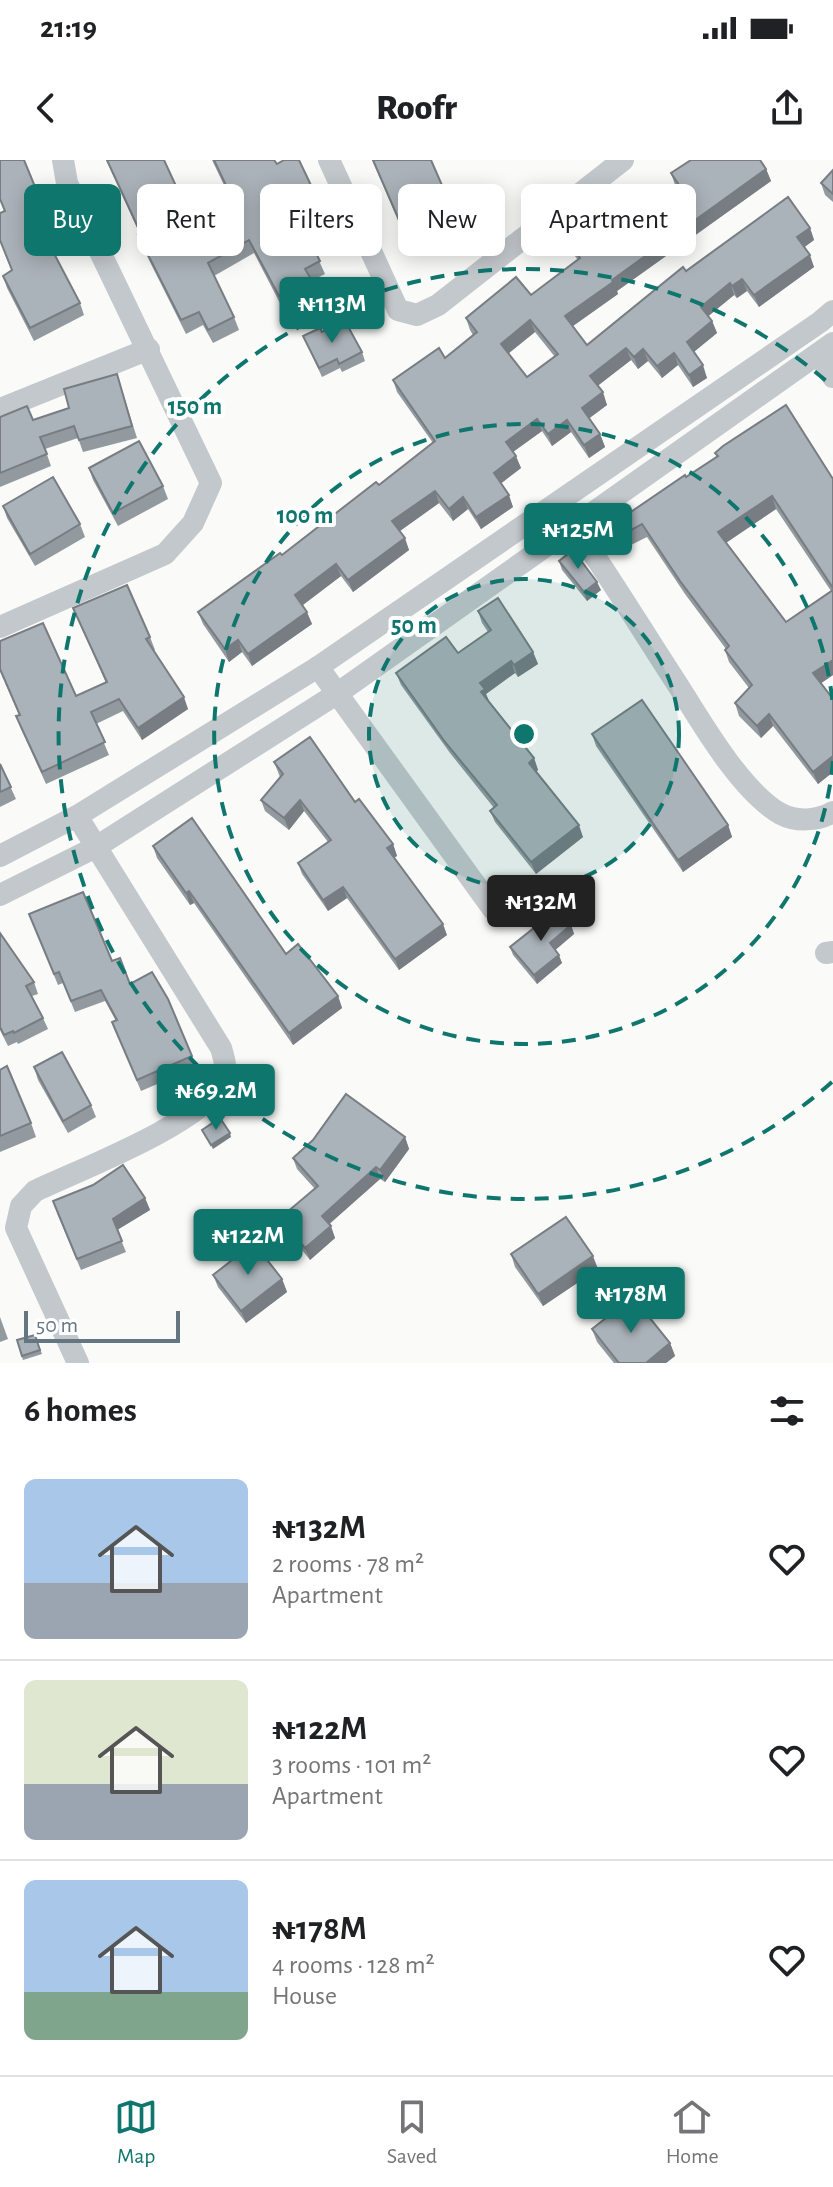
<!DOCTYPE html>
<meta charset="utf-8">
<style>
body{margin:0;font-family:"Alegreya Sans",sans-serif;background:#f6f6f6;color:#202124;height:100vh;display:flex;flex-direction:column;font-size:30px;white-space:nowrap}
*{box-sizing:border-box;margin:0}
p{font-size:26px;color:#757577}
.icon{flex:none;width:44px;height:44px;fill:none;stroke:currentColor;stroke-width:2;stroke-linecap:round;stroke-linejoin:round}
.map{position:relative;height:1203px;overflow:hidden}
.drawer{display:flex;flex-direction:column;background:#fff;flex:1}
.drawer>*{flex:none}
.banner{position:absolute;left:24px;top:24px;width:786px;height:72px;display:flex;gap:16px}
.scale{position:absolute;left:24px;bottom:20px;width:156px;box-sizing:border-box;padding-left:8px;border:4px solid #657683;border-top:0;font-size:22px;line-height:28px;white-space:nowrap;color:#657683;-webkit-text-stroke:6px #fff;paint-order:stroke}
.price{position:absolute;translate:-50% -68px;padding:0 18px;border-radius:8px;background:#0f766e;color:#fff;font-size:26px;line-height:52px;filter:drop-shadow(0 2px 4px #0008)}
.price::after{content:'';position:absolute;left:50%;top:48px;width:24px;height:18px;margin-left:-12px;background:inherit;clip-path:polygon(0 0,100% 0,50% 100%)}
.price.current{background:#222;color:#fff}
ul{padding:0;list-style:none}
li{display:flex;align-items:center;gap:24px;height:200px;padding:0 24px}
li+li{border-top:2px solid #e0e0e0}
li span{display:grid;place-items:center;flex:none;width:224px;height:160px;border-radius:12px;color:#555}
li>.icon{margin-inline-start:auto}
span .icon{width:96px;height:96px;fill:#fffc;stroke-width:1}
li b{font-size:34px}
h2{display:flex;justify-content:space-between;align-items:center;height:96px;padding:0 24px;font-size:34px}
.tag{padding:0 28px;border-radius:12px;background:#fff;box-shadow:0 4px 20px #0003;font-size:28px;line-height:72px}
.tag.current{background:#0f766e;color:#fff}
.status{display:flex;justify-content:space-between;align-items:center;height:56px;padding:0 40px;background:#fff;direction:ltr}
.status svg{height:22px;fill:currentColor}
header{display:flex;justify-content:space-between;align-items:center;height:104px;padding:0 24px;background:#fff;font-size:36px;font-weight:800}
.tabs{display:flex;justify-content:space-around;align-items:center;height:112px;border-top:2px solid #e0e0e0;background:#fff;font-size:22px;color:#757577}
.tabs a{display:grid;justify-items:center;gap:4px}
.tabs .current{color:#0f766e}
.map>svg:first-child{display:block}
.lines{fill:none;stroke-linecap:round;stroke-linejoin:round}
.street{stroke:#c3c8cc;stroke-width:22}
.wall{fill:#929a9f;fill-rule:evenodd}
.shaded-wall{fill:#777d82}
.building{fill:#aab3b9;stroke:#777d82;stroke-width:2;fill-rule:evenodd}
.ring{fill:none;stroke:#0f766e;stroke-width:4;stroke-dasharray:14 10}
.centre{fill:#0f766e;stroke:#fff;stroke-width:4}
.ring-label{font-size:24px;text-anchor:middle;font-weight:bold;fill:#0f766e;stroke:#fff;stroke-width:8;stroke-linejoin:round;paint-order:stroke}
</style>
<div class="status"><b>21:19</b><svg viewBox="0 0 49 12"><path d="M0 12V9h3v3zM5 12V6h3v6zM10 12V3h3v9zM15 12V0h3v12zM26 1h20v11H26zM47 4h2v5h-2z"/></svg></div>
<header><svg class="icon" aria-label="back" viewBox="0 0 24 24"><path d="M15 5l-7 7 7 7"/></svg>Roofr<svg class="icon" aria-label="share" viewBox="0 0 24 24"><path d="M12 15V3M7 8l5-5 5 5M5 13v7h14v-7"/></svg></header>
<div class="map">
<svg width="833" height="1203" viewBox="0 0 833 1203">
<rect width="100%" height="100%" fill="#fafaf8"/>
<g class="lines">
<!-- street -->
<g class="street">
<polyline points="329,0 398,150 417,155 438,145 623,0"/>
<polyline points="819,195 833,217"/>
<polyline points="0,249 149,189"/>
<path d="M567,355C607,412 643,472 681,530C704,567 743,633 781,654C796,662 818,661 833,652"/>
<polyline points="0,467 165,394 193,363 211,323 67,23 63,0"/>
<polyline points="318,507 493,749"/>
<path d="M77,656L221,888C225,901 228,911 221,924C200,964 79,1010 35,1031L21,1046L16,1068L78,1203"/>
<polyline points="0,696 77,656 318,507 820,162 833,151"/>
<polyline points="0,735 96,687 338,533 833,183"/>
<polyline points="826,793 833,792"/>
</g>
</g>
<!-- wall -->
<g class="wall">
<polygon points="106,0 164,0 193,63 232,42 212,0 274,0 277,4 328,61 333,75 312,85 325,114 311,121 315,132 283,149 254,93 214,116 234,157 239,170 213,183 203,165 186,174 143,88 138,75 140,74"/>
<polygon points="372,0 431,0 463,74 413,95"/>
<path d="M766,9L771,21L617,131L618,134L573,166L587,185L686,111L810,68L814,80L804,87L814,107L759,147L747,131L737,138L734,135L708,156L712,161L717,173L694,192L707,218L693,227L678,205L662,218L648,201L638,209L631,200L598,225L607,245L589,258L600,274L605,287L589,298L571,272L552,286L542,271L513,292L521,308L501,323L513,347L481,369L468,349L453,361L439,343L400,371L409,390L353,432L341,416L303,445L312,464L252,506L242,492L229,502L203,464L198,452L282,395L379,325L433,283L397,232L393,220L445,198L473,175L470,170L466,158L531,135L578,100L571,91L567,79L631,62L680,32L675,25L671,13ZM535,172L555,197L527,217L508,194Z"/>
<polygon points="833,10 833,42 825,35 821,23"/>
<polygon points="48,58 53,71 44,74 80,143 84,155 34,181 7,128 3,116 12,111 0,81"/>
<polygon points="322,172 362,192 365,201 342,212 340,208 322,217 303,176"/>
<polygon points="117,214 137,278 83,292 78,278 45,289 51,306 0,327 0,257 33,260 69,248"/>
<path d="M715,293L833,319V515L821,523L833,539V612L818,624L773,566L761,578L739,556L735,543L749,528L729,502L725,490L726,489L685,434L647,377L611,395L605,385L600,373L717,297ZM776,349L831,431L786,462L726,382Z"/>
<polygon points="89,308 163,326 168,339 118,366 93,320"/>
<polygon points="3,346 80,364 85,377 35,406 7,358"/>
<polygon points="559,401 601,430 587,441 562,410"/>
<polygon points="73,448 150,477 155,490 153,490 188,549 142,580 123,551 96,564 109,595 46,624 21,569 16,556 19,555 0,511 0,481 76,536 106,523"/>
<polygon points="478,451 533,492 538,504 518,517 515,513 486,534 489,541 534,598 538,610 536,612 583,677 536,714 495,662 490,651 494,648 450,593 401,525 396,513 458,493 488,472 482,463"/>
<polygon points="592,574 728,665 732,677 683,712 596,586"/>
<polygon points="274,602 355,642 393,684 397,696 394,697 447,775 399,810 347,738 328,751 302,714 298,703 328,682 304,651 289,670 265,651 261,640 280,617"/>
<polygon points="0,604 16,639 0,647"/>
<polygon points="153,686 338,836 342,848 293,885 194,743 190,745 157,698"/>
<polygon points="29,754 112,801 130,824 192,896 197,907 141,931 112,862 116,861 105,841 75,852 63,823 58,825"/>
<polygon points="571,765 574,774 555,790 562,803 537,824 513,795 510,787"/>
<polygon points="0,773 34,822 38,834 32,836 43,858 48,869 18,884 17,882 8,886 0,870"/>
<polygon points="34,907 91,945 96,957 68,973 38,920"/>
<polygon points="0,910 31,963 36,977 0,992"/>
<polygon points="405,977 409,989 385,1022 380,1019 329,1064 335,1078 310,1100 285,1069 280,1058 315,1029 297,1009 293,998"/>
<polygon points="145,1038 150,1050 117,1070 126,1092 81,1110 57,1053"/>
<polygon points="511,1094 598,1109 543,1146 515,1107"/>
<polygon points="213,1115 282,1119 287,1132 246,1163 218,1127"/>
<polygon points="0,1157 8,1179 0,1182"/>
<polygon points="592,1169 670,1183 675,1196 666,1203 614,1203 597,1182"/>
<polygon points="35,1175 42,1194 23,1200 17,1180"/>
</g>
<!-- shaded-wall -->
<g class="shaded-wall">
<polygon points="766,9 771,21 617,131 618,134 570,168 565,156 612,120"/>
<polygon points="810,68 814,80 802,89 797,77"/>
<polygon points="810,95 814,107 759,147 754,135"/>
<polygon points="742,119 747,131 737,138 732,126"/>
<polygon points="730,123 734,135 705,159 701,147"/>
<polygon points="530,160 535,172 505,196 501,184"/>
<polygon points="712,161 717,173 691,194 687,182"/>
<polygon points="626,188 631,200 595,228 590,216"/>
<polygon points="643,189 648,201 638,209 634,197"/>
<polygon points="674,193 678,205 662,218 657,206"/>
<polygon points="703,205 707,218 693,227 689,215"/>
<polygon points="603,232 607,245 587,260 582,248"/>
<polygon points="537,259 542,271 510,294 506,282"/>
<polygon points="567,260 571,272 552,286 548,274"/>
<polygon points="600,274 605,287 589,298 584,285"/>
<polygon points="516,296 521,308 499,325 494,313"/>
<polygon points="435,331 439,343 397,373 392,361"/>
<polygon points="509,335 513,347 481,369 476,357"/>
<polygon points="772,336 776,349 723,385 718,372"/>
<polygon points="463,337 468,349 453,361 449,349"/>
<polygon points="405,378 409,390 353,432 348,420"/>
<polygon points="336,404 341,416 300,447 295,435"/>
<polygon points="597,422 601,430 587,441 584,432"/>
<polygon points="307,452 312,464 252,506 248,494"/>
<polygon points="238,480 242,492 229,502 225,489"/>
<polygon points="533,492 538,504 518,517 514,505"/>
<polygon points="833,500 833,515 817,526 813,513"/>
<polygon points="511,501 515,513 486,534 489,541 481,532 480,523"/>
<polygon points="184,537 188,549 142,580 138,568"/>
<polygon points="769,554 773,566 761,578 757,566"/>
<polygon points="833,596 833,612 818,624 813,612"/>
<polygon points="534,598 538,610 533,614 529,603"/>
<polygon points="300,640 304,651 289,670 284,658"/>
<polygon points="579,665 583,677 536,714 531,702"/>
<polygon points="728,665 732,677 683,712 678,700"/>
<polygon points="393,684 397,696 391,700 387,688"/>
<polygon points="343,727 347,738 328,751 323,740"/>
<polygon points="189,731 194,743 190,745 186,733"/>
<polygon points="443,764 447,775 399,810 395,799"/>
<polygon points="571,765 574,774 553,792 550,783"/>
<polygon points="559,795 562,803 537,824 534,815"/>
<polygon points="338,836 342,848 293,885 289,873"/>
<polygon points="230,973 231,977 213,989 211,985"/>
<polygon points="405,977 409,989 385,1022 380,1010"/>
<polygon points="376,1007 380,1019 326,1067 322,1056"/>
<polygon points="145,1038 150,1050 117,1070 113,1059"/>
<polygon points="331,1066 335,1078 310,1100 305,1088"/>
<polygon points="593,1096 598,1109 543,1146 538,1134"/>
<polygon points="282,1119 287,1132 246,1163 241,1151"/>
<polygon points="670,1183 675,1196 666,1203 646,1203"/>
</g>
<!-- building -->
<g class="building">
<polygon points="0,0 24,0 48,58 38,63 80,143 30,168 3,116 12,110 0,80 0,53 5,51 0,39"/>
<polygon points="107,0 164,0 193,63 234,42 214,0 274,0 277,4 284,0 299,0 328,61 306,73 320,101 305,109 311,119 279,136 249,80 208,103 234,157 208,170 199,152 181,160 138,75 141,74"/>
<polygon points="373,0 431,0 458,62 409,83"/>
<path d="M691,0H760L766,9L612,120L613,122L565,156L587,185L683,107L686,111L788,37L810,68L797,77L810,95L754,135L742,119L732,126L730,123L701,147L712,161L687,182L703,205L689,215L674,193L657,206L643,189L634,197L626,188L590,216L603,232L582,248L600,274L584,285L567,260L548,274L537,259L506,282L516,296L494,313L509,335L476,357L463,337L449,349L435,331L392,361L405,378L348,420L336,404L295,435L307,452L248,494L238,480L225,489L198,452L280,393L282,395L376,322L379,325L435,281L393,220L439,188L445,198L477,172L466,158L516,117L531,135L580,98L567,79L617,42L631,62L683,31L671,13ZM530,160L558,194L527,217L501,184Z"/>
<polygon points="833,10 833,34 821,23"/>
<polygon points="345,161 362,192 339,204 337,199 319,208 303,176 320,168 322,172"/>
<polygon points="117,214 132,266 79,280 74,266 40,277 47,294 0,313 0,257 27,246 33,260 69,248 64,229"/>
<polygon points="786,245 833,319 833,428 772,336 718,372 786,462 833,430 833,500 813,513 833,539 833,596 813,612 769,554 757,566 735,543 752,525 725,490 729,486 680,421 642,364 607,383 600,373 685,315 686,317 718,296 715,293 723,286"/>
<polygon points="139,281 163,326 113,353 89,308"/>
<polygon points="53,317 80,364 30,394 3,346"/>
<polygon points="573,390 597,422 584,432 559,401"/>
<polygon points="127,425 150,477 146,479 184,537 138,568 119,539 91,552 105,582 42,612 16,556 20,555 0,509 0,481 43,463 76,536 107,522 73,448"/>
<polygon points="498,438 533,492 514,505 511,501 480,523 485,529 481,532 534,598 529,603 579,665 531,702 490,651 497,645 445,582 396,513 446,477 458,493 491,470 478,451"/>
<polygon points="642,540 728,665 678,700 592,574"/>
<polygon points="310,577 355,642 359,639 393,684 387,688 443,764 395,799 343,727 323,740 298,703 331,680 300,640 284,658 261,640 283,614 274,602"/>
<polygon points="0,604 11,627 0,632"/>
<polygon points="192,658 286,794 298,784 338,836 289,873 189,731 186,733 153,686"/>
<polygon points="83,732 112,801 120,798 130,824 152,812 168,839 192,896 137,920 112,862 117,860 101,830 71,841 59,812 54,814 29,754"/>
<polygon points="558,749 571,765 550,783 559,795 534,815 510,787"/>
<polygon points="0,773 34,822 26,826 43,858 14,873 13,871 4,875 0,867"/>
<polygon points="62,892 91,945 63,961 34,907"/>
<polygon points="7,906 31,963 0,976 0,910"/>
<polygon points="346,934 405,977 380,1010 376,1007 322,1056 331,1066 305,1088 280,1058 318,1026 293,998 313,980"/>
<polygon points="220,958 230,973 211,985 202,970"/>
<polygon points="123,1005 145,1038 113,1059 122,1081 77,1099 53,1041 93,1025"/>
<polygon points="566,1057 593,1096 538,1134 511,1094"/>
<polygon points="254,1083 282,1119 241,1151 213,1115"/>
<polygon points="633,1137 670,1183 646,1203 619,1203 592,1169"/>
<polygon points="35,1175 40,1190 22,1196 17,1180"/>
</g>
<!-- distance rings -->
<circle cx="524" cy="574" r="155" fill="#0f766e" fill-opacity=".12"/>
<g class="ring">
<circle cx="524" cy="574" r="155"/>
<path d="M833 601A310 310 0 1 1 833 547"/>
<path d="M832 922A465 465 0 1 1 832 226"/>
</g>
<circle cx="524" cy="574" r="12" class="centre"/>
<g class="ring-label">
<text x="195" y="254">150 m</text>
<text x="305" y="363">100 m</text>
<text x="414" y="473">50 m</text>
</g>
</svg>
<div class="scale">50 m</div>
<b class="price" style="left:332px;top:185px">₦113M</b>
<b class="price" style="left:578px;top:411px">₦125M</b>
<b class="price current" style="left:541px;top:783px">₦132M</b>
<b class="price" style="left:216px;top:972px">₦69.2M</b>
<b class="price" style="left:248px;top:1117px">₦122M</b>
<b class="price" style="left:631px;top:1175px">₦178M</b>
<div class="banner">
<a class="tag current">Buy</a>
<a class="tag">Rent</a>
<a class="tag">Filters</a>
<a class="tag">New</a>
<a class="tag">Apartment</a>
</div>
</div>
<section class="drawer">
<h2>6 homes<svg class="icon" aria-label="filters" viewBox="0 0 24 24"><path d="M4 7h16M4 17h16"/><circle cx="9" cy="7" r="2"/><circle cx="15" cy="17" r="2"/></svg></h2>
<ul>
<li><span style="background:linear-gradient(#a9c7e8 65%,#9aa5b1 0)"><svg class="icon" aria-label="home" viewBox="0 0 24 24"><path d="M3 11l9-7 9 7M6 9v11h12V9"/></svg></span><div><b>₦132M</b><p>2 rooms · 78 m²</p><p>Apartment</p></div><svg class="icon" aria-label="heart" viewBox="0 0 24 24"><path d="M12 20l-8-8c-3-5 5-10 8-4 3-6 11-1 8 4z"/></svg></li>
<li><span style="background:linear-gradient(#dfe7d0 65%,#9aa5b1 0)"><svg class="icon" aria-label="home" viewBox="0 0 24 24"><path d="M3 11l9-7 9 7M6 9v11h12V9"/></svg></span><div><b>₦122M</b><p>3 rooms · 101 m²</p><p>Apartment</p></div><svg class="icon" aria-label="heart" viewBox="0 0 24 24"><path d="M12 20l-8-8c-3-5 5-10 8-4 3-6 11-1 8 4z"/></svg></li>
<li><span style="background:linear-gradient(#a9c7e8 70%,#7fa58c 0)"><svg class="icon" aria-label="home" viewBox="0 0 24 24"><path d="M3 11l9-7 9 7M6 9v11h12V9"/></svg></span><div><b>₦178M</b><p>4 rooms · 128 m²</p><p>House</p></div><svg class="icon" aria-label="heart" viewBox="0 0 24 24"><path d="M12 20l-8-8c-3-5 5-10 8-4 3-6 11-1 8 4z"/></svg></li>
</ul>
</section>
<nav class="tabs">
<a class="current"><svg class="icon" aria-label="map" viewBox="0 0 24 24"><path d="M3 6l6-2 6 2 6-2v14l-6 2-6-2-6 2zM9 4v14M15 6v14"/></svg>Map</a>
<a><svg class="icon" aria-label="saved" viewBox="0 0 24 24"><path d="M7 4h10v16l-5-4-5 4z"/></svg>Saved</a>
<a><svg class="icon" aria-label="home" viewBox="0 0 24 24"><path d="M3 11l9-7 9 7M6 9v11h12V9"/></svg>Home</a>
</nav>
